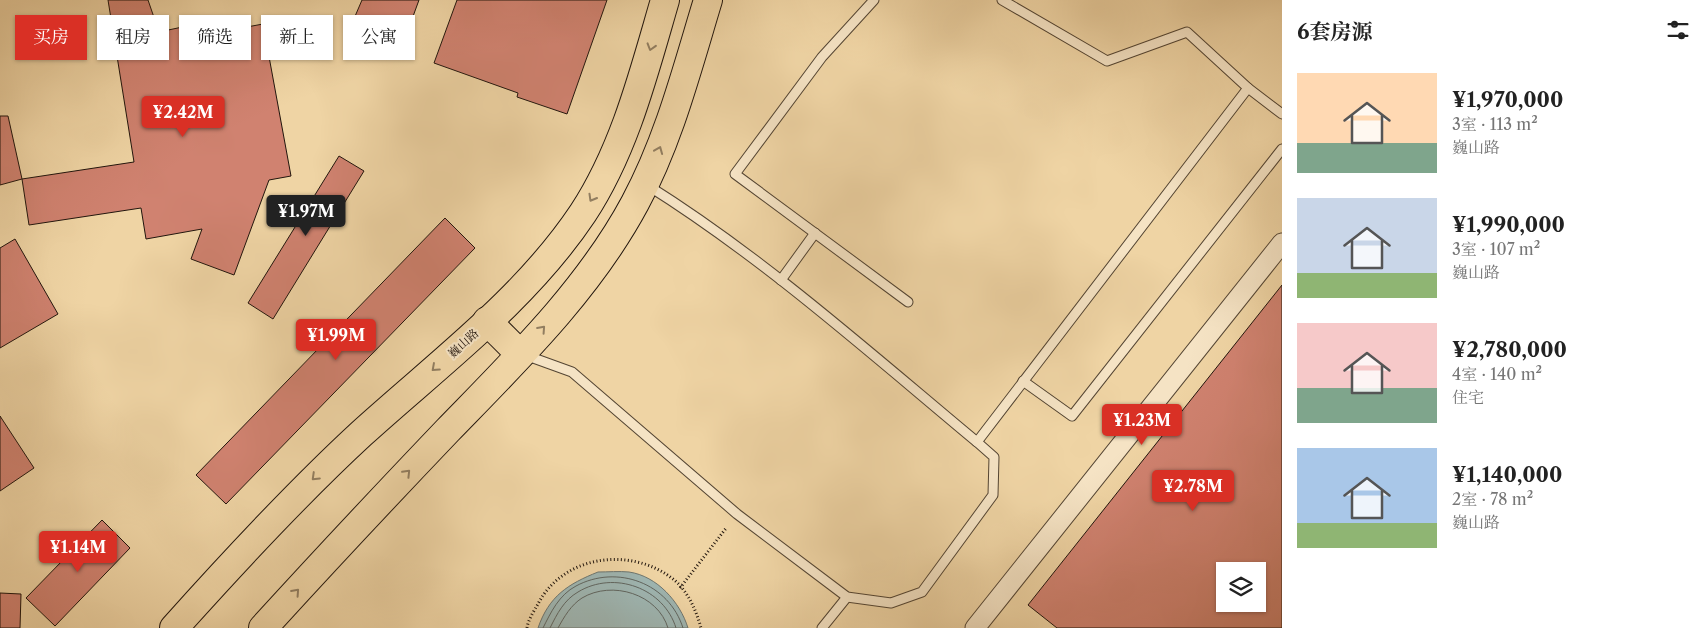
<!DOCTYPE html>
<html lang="zh">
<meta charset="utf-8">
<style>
body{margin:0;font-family:"Libre Caslon Text","Noto Serif SC",serif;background:#f2f2f2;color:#222;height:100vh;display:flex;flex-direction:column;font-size:19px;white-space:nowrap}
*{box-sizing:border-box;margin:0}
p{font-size:16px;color:#767676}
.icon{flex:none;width:28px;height:28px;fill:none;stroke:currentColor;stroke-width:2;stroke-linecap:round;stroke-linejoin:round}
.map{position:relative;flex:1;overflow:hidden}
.drawer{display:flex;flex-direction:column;background:#fff;width:425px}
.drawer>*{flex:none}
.guide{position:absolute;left:15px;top:15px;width:475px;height:45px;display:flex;gap:10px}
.tools{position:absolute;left:1216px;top:562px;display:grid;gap:10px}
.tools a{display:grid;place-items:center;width:50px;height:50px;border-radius:0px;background:#fff;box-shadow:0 1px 4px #0004;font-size:25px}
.price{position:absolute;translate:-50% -42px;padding:0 11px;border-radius:5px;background:#d93025;color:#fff;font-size:16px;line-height:32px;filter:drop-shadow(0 1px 2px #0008)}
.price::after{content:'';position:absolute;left:50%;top:30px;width:15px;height:11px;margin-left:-8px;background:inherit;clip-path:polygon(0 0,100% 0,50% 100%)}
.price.active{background:#222;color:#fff}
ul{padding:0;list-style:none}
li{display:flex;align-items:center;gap:15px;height:125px;padding:0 15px}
li span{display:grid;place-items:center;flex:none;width:140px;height:100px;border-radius:0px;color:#555}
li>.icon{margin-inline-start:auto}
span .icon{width:60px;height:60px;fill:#fffc;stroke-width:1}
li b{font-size:21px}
h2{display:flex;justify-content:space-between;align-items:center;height:60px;padding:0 15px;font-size:21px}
.chip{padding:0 18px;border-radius:0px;background:#fff;box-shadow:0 1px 4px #0004;font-size:18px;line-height:45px}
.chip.active{background:#d93025;color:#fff}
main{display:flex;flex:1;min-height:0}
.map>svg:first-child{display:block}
.water{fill:#9eb5b1;stroke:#6c756f}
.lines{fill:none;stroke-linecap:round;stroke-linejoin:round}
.shore{stroke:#60655f;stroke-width:1}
.building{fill:#d08270;stroke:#21150d;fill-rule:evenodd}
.service-casing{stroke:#544533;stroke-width:11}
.minor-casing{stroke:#544533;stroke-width:21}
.trunk-casing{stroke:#21150d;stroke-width:30}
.path{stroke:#21150d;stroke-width:3;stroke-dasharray:1 2.5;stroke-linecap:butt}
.service{stroke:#f5e3c4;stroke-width:9}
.minor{stroke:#f5e3c4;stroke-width:19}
.trunk{stroke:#efd4a4;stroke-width:28}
.oneway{stroke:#927e60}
.labels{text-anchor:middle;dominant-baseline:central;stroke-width:4;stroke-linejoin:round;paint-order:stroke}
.street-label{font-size:12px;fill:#21150d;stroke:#f5e3c4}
</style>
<main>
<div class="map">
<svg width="1282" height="628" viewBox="0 0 1282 628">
<rect width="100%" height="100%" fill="#efd4a4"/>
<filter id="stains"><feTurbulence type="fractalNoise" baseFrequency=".004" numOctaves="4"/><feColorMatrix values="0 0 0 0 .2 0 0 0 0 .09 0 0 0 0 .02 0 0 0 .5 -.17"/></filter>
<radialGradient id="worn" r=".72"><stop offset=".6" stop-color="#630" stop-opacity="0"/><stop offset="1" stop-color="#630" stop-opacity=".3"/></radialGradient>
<!-- water -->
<path class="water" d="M598,572C608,572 619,571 629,572C657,576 680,602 688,628H538C549,596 568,584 598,572Z"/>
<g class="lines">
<!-- shore -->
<g class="shore">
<path d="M543,628C551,612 559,595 576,586C617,564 669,583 683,628"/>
<path d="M550,628C557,614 564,600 578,592C614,570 664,588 676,628"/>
<path d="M558,628C564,617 571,605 582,598C612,580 658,594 668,628"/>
</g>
</g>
<!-- building -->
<g class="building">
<polygon points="108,0 148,0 159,32 201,23 204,35 263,24 291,176 269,180 234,275 191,259 202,229 146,239 141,208 29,225 22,179 134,162"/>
<polygon points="362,0 419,0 404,41 353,21"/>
<polygon points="457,0 607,0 567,114 517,97 518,93 434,63"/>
<polygon points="0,116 8,116 22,179 0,185"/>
<polygon points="339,156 364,171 273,319 248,303"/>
<polygon points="445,218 475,248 226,504 196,475"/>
<polygon points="15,239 58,314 0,348 0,248"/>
<path d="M1282,285V628H1057L1028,605ZM1225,571H1258V604H1225Z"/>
<polygon points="0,416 34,468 0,491"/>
<polygon points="102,520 130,548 55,626 26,598"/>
<polygon points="0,593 21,594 20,628 0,628"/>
</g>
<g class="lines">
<defs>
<g id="service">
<polyline points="874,0 822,57 735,174 908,302"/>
<polyline points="1002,0 1107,61 1187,32 1248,88"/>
<polyline points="781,280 815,233"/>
<path d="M525,355L572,372L737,514L847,597L891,603L922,592L993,495L994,457L977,442C870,353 765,259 647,185"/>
<polyline points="1023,381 1072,416 1282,149"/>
<polyline points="977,442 1248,88 1282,114"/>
<polyline points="822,628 847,597"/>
</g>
<polyline id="minor" points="975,628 1282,243"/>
<g id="trunk">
<polyline points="487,321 520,354"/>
<path d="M174,628C234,561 295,495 361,434C438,364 525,300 583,213C625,149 644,72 665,0"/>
<path d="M263,628C324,561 386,495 448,430C516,360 589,289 635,203C669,140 687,69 708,0"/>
</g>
</defs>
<!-- service casing -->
<use href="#service" class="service-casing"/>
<!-- minor casing -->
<use href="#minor" class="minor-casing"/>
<!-- trunk casing -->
<use href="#trunk" class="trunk-casing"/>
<!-- path -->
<g class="path">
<polyline points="680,588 727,527"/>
<path d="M527,628C528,620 534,611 538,604C563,555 631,546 673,579C688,591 696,610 701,628"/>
</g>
<!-- service -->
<use href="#service" class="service"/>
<!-- minor -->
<use href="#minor" class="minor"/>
<!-- trunk -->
<use href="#trunk" class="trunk"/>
</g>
<!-- one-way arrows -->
<defs><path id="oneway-chevron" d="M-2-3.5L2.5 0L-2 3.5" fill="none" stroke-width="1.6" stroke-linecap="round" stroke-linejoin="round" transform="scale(1.25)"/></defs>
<g class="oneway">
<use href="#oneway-chevron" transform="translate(651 47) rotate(107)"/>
<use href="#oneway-chevron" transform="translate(659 150) rotate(-68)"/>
<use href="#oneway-chevron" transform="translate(592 198) rotate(120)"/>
<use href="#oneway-chevron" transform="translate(542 329) rotate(-48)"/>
<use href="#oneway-chevron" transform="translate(435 368) rotate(138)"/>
<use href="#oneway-chevron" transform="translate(407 473) rotate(-46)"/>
<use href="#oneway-chevron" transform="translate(315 477) rotate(136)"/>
<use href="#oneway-chevron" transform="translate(296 592) rotate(-48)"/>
</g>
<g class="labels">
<!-- street labels -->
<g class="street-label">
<text transform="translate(463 343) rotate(-42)">巍山路</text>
</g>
</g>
<rect width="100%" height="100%" filter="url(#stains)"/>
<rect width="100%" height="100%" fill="url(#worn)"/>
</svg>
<div class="tools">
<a><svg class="icon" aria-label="layers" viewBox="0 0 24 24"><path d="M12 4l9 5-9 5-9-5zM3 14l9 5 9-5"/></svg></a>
</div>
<b class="price" style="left:183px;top:138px">¥2.42M</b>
<b class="price active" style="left:306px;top:237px">¥1.97M</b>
<b class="price" style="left:336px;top:361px">¥1.99M</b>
<b class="price" style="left:1142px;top:446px">¥1.23M</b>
<b class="price" style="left:1193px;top:512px">¥2.78M</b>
<b class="price" style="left:78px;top:573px">¥1.14M</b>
<div class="guide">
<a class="chip active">买房</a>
<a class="chip">租房</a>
<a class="chip">筛选</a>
<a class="chip">新上</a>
<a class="chip">公寓</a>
</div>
</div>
<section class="drawer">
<h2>6套房源<svg class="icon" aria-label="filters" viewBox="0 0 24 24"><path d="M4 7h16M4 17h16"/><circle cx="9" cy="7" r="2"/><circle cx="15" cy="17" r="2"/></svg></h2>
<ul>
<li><span style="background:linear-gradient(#ffd9b3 70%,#7fa58c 0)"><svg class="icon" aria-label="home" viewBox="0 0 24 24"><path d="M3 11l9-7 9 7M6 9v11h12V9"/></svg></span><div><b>¥1,970,000</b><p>3室 · 113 m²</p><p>巍山路</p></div></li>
<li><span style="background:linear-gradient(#c9d6e8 75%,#8fb573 0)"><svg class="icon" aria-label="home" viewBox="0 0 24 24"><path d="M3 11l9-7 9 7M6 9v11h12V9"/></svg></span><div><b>¥1,990,000</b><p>3室 · 107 m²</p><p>巍山路</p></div></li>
<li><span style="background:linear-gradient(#f6c9c9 65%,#7fa58c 0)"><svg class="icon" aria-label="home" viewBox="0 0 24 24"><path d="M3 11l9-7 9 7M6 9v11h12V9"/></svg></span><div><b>¥2,780,000</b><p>4室 · 140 m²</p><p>住宅</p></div></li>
<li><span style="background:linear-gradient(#a9c7e8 75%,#8fb573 0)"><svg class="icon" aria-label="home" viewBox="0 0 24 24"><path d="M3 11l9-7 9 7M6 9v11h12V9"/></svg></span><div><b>¥1,140,000</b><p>2室 · 78 m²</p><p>巍山路</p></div></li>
</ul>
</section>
</main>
